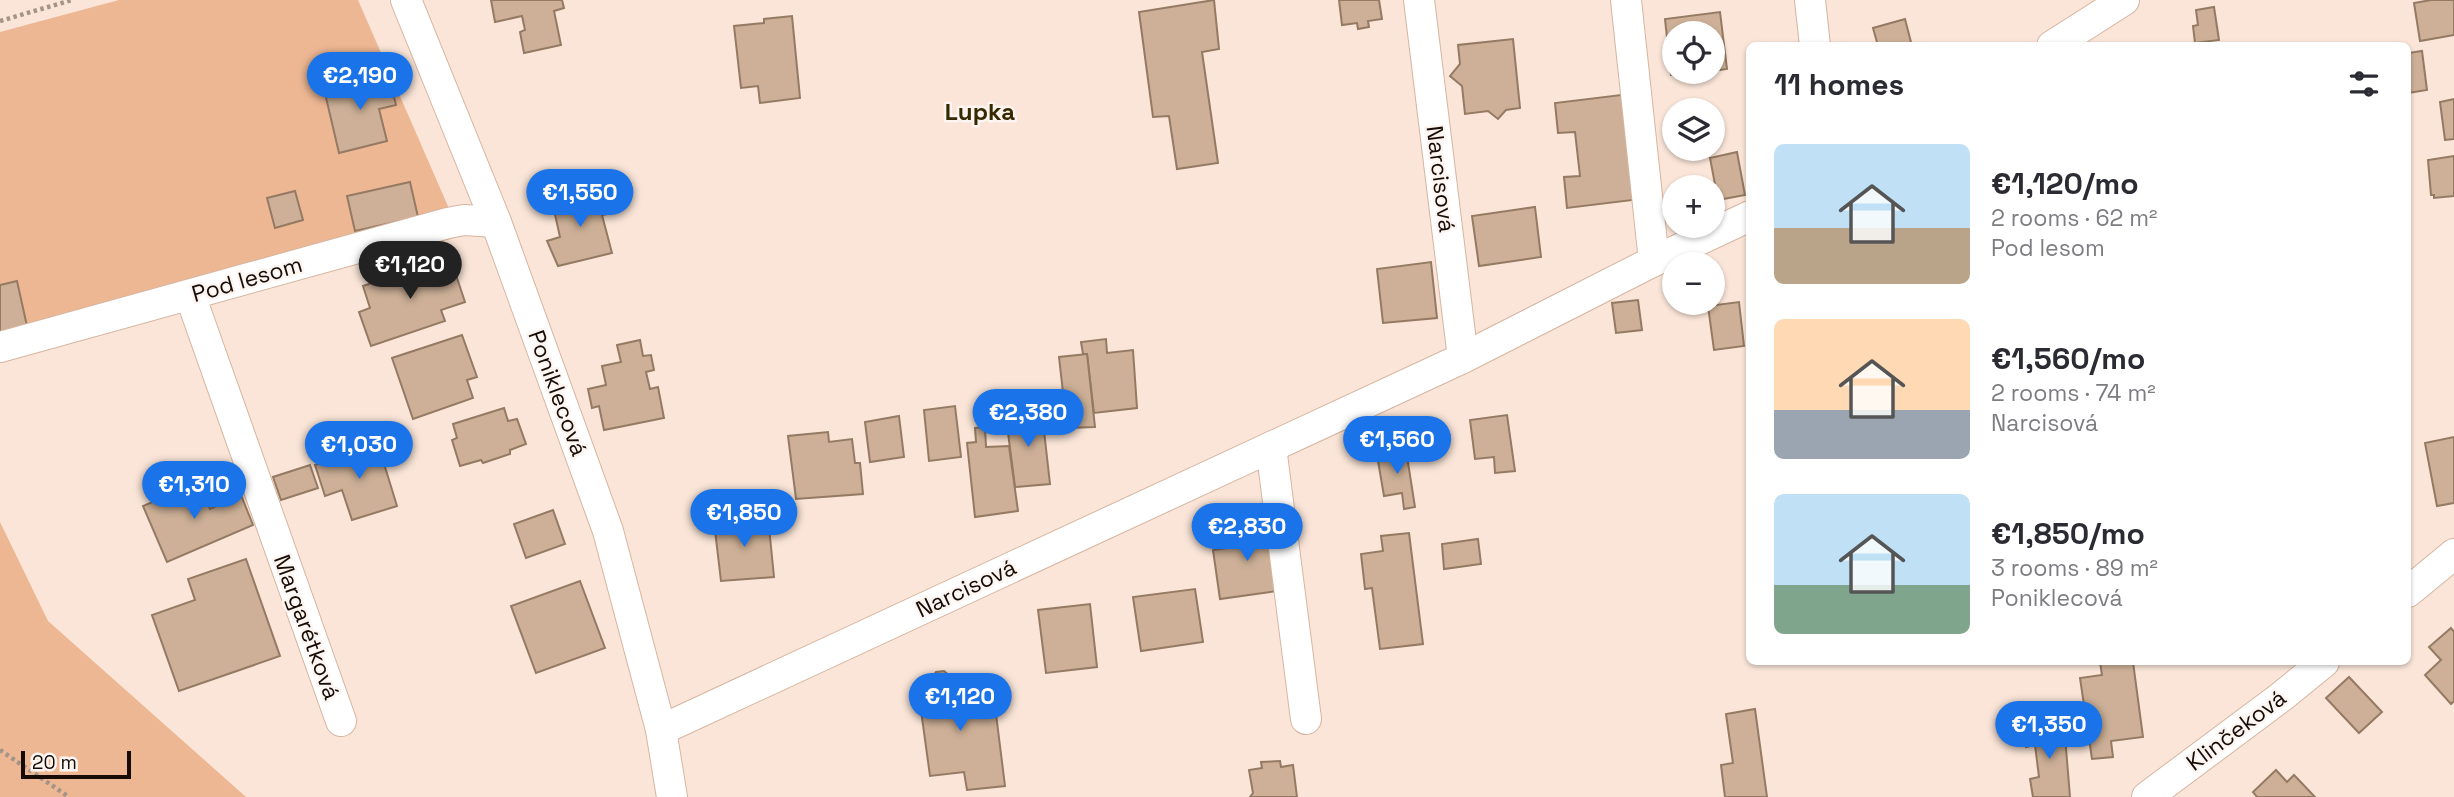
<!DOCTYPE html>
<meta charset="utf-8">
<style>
body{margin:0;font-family:"Space Grotesk",sans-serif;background:#f7f7f7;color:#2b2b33;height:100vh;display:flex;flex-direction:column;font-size:26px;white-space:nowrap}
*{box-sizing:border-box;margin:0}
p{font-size:23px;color:#7c7c81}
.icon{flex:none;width:38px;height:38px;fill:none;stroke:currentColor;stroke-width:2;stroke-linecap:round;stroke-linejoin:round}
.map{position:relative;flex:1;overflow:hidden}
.panel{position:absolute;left:1746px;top:42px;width:665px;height:623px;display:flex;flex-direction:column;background:#fff;border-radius:10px;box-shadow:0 2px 5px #0004}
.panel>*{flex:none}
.controls{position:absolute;left:1662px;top:21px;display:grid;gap:14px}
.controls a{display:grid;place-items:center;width:63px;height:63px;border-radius:50%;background:#fff;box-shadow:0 2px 5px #0004;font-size:35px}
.scale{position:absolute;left:21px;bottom:18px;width:110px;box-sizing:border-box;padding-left:7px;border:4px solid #170c05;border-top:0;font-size:19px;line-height:24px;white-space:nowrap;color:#170c05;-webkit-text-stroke:5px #fdf5f1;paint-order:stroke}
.price{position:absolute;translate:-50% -60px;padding:0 16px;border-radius:24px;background:#1a73e8;color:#fff;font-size:23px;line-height:46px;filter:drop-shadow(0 2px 4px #0008)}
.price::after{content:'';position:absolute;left:50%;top:42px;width:21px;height:16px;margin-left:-10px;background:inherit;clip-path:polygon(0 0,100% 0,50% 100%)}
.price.active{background:#222;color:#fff}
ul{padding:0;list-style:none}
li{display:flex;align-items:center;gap:21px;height:175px;padding:0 28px}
li span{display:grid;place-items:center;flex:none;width:196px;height:140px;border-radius:10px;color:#555}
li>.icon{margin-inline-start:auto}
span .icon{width:84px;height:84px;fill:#fffc;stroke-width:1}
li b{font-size:30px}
h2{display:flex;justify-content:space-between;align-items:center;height:84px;padding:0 28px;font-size:30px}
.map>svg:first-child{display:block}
.green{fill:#edb793}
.building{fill:#cdb097;stroke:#957a63;stroke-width:2}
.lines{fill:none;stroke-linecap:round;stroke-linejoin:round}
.street-casing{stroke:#d6b5a0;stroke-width:32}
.path{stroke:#a49388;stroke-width:4.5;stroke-dasharray:3.5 3.5;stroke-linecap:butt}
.street{stroke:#fff;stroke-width:30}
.labels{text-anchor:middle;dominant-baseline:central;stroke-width:5;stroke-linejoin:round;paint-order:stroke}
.street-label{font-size:23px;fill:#170c05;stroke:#fdf5f1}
.neighbourhood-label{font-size:24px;font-weight:bold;fill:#372a00;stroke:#fdf5f1}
</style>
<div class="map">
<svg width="2454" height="797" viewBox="0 0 2454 797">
<rect width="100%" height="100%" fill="#fae5d8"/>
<!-- green -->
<g class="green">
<polygon points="119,0 358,0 461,236 0,359 0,32"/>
<polygon points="0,522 48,621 246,797 0,797"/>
</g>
<!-- building -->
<g class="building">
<polygon points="491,0 562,0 564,8 554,11 561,45 524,53 520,32 525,30 522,16 495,22"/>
<polygon points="1214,0 1219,49 1202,52 1218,163 1177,169 1169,116 1153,117 1139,12"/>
<polygon points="1339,0 1379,0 1382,19 1368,21 1369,27 1358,29 1357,23 1342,25"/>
<polygon points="2431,0 2454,0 2454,35 2420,41 2414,3"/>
<polygon points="2214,7 2219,40 2195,43 2193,26 2198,25 2196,10"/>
<polygon points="1720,12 1727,69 1713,71 1713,33 1675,33 1675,72 1703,72 1671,75 1665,19"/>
<polygon points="792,16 800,98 760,103 758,86 741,88 734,26 764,23 764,19"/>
<polygon points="1905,19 1912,46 1878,46 1873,28"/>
<polygon points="1513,39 1520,108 1506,110 1498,119 1488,111 1465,114 1462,86 1450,76 1460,64 1458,45"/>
<polygon points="2422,51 2427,90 2408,93 2408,53"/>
<polygon points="388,73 396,105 379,109 387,141 339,153 324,89"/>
<polygon points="1629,94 1641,199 1567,208 1564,177 1580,176 1575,132 1558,133 1555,103"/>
<polygon points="2454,99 2454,139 2445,140 2440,102"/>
<polygon points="1737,152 1745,195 1718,200 1710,158"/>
<polygon points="2454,156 2454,196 2434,198 2434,195 2431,195 2428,160"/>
<polygon points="410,182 418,217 355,231 347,196"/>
<polygon points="603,190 608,214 602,215 612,253 558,266 547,241 560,237 552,201"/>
<polygon points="295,191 303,220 275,228 267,198"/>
<polygon points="1535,207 1541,257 1479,266 1472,216"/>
<polygon points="450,257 465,302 441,310 445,321 371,346 359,312 370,308 363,286"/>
<polygon points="1431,262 1437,318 1383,323 1377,269"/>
<polygon points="17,281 27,326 0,332 0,285"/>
<polygon points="1638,300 1642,330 1616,333 1612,303"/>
<polygon points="1739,302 1744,346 1714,350 1708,306"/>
<polygon points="462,335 477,377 467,380 473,398 413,419 392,358"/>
<polygon points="1106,339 1107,353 1133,350 1137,408 1094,413 1087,354 1083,354 1081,342"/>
<polygon points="640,340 643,356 651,355 654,370 646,372 650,389 658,387 664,418 604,430 599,406 592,408 588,389 606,385 602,366 621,362 617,345"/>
<polygon points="1087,354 1095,427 1067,428 1059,357"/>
<polygon points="1012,402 1021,402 1022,414 1042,413 1050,484 1015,487 1007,425 1015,425"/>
<polygon points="955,406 961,457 929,461 924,410"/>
<polygon points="504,408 508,421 517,419 526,444 510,450 510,454 483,463 481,460 460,466 452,440 457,438 453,424"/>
<polygon points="1507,415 1515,471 1495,473 1494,457 1475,459 1470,420"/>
<polygon points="899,416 904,457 870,462 865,422"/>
<polygon points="985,427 986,447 1009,446 1018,511 975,517 967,443 976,442 975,428"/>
<polygon points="828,432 829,442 852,439 855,463 860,463 863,494 796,499 788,436"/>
<polygon points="2454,437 2454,503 2437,506 2425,443"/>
<polygon points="378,444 397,506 352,520 342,490 325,496 315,465"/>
<polygon points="1406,450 1415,507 1404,509 1402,493 1384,496 1377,455"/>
<polygon points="310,465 318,488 281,500 273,477"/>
<polygon points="199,482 210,509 241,495 253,525 167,562 143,506"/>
<polygon points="553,510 565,544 526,558 514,524"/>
<polygon points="768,517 774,577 721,581 714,522"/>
<polygon points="1266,517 1277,591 1220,599 1213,550 1244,546 1241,522"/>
<polygon points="1409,533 1423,644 1380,649 1372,588 1365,589 1361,554 1383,551 1381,536"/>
<polygon points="1478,539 1481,564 1444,569 1442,544"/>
<polygon points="246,559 280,656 179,691 152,615 195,600 188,579"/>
<polygon points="580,581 605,648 536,673 511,606"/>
<polygon points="1195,589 1203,642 1141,651 1133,597"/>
<polygon points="1090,604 1097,667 1046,673 1038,610"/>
<polygon points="2451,628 2454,632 2454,701 2451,704 2425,675 2441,660 2429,647"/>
<polygon points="2100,662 2133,662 2143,737 2111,741 2113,757 2092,759 2080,678 2102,675"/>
<polygon points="944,671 950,676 964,675 968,709 995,706 1005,786 967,790 964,772 930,776 917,681 931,679 936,672"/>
<polygon points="2349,677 2382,712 2359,733 2326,698"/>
<polygon points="1755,709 1767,797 1725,797 1721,765 1733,763 1726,714"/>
<polygon points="2064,724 2070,797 2033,797 2030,779 2039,777 2035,745 2026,747 2024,728"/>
<polygon points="1280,761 1281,767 1293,765 1297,797 1250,797 1253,793 1249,770 1262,768 1261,762"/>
<polygon points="2276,770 2287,782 2294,775 2315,797 2257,797 2253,792"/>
</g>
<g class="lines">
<defs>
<g id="street">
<polyline points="406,0 496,222 608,531 661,730 672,797"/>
<polyline points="1419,0 1463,358"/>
<polyline points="1626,0 1654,261"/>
<polyline points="1810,0 1815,46"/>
<polyline points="2052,46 2124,0"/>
<polyline points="190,295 341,721"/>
<polyline points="0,347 448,223 464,220 496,222"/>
<polyline points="1271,447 1306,719"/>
<polyline points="2408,592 2454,554"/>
<polyline points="661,730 1463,358 1654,261 1750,216"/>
<polyline points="2147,797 2281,697 2324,662"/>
</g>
</defs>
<!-- street casing -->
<use href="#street" class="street-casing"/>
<!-- path -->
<g class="path">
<polyline points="0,21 72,0"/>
<polyline points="0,750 69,797"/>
</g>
<!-- street -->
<use href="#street" class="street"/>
</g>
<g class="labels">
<!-- street labels -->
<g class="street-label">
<text transform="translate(1441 179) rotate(83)">Narcisová</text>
<text transform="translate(247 279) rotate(-16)">Pod lesom</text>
<text transform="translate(558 393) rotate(70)">Poniklecová</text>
<text transform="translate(966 588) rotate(-25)">Narcisová</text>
<text transform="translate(307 627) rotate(70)">Margarétková</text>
<text transform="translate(2236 730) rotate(-37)">Klinčeková</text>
</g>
<!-- neighbourhood labels -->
<g class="neighbourhood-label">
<text x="980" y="111">Lupka</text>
</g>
</g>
</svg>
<div class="controls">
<a><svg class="icon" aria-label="locate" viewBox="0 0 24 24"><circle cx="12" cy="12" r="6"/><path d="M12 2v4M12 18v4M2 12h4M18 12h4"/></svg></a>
<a><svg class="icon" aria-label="layers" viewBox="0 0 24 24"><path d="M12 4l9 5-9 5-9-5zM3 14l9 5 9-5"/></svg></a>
<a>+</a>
<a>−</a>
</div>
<div class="scale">20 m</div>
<b class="price" style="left:360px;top:112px">€2,190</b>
<b class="price" style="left:580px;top:229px">€1,550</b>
<b class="price active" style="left:410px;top:301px">€1,120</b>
<b class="price" style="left:1028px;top:449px">€2,380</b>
<b class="price" style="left:1397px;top:476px">€1,560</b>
<b class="price" style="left:359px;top:481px">€1,030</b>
<b class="price" style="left:194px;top:521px">€1,310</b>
<b class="price" style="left:744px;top:549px">€1,850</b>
<b class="price" style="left:1247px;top:563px">€2,830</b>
<b class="price" style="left:960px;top:733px">€1,120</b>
<b class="price" style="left:2049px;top:761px">€1,350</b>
<section class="panel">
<h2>11 homes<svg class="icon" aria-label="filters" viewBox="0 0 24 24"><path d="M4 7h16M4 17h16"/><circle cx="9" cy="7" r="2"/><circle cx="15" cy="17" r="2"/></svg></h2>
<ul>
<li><span style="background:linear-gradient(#bfe0f5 60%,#b9a48a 0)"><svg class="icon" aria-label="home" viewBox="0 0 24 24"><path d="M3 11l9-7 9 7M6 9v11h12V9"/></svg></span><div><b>€1,120/mo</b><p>2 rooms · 62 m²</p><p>Pod lesom</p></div></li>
<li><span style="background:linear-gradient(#ffd9b3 65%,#9aa5b1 0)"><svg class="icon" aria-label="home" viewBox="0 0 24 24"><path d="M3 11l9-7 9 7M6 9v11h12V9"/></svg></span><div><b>€1,560/mo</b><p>2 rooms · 74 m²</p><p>Narcisová</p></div></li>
<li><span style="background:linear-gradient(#bfe0f5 65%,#7fa58c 0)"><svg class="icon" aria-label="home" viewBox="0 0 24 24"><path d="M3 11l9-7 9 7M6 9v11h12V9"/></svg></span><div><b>€1,850/mo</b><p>3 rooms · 89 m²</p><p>Poniklecová</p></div></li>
</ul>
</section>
</div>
